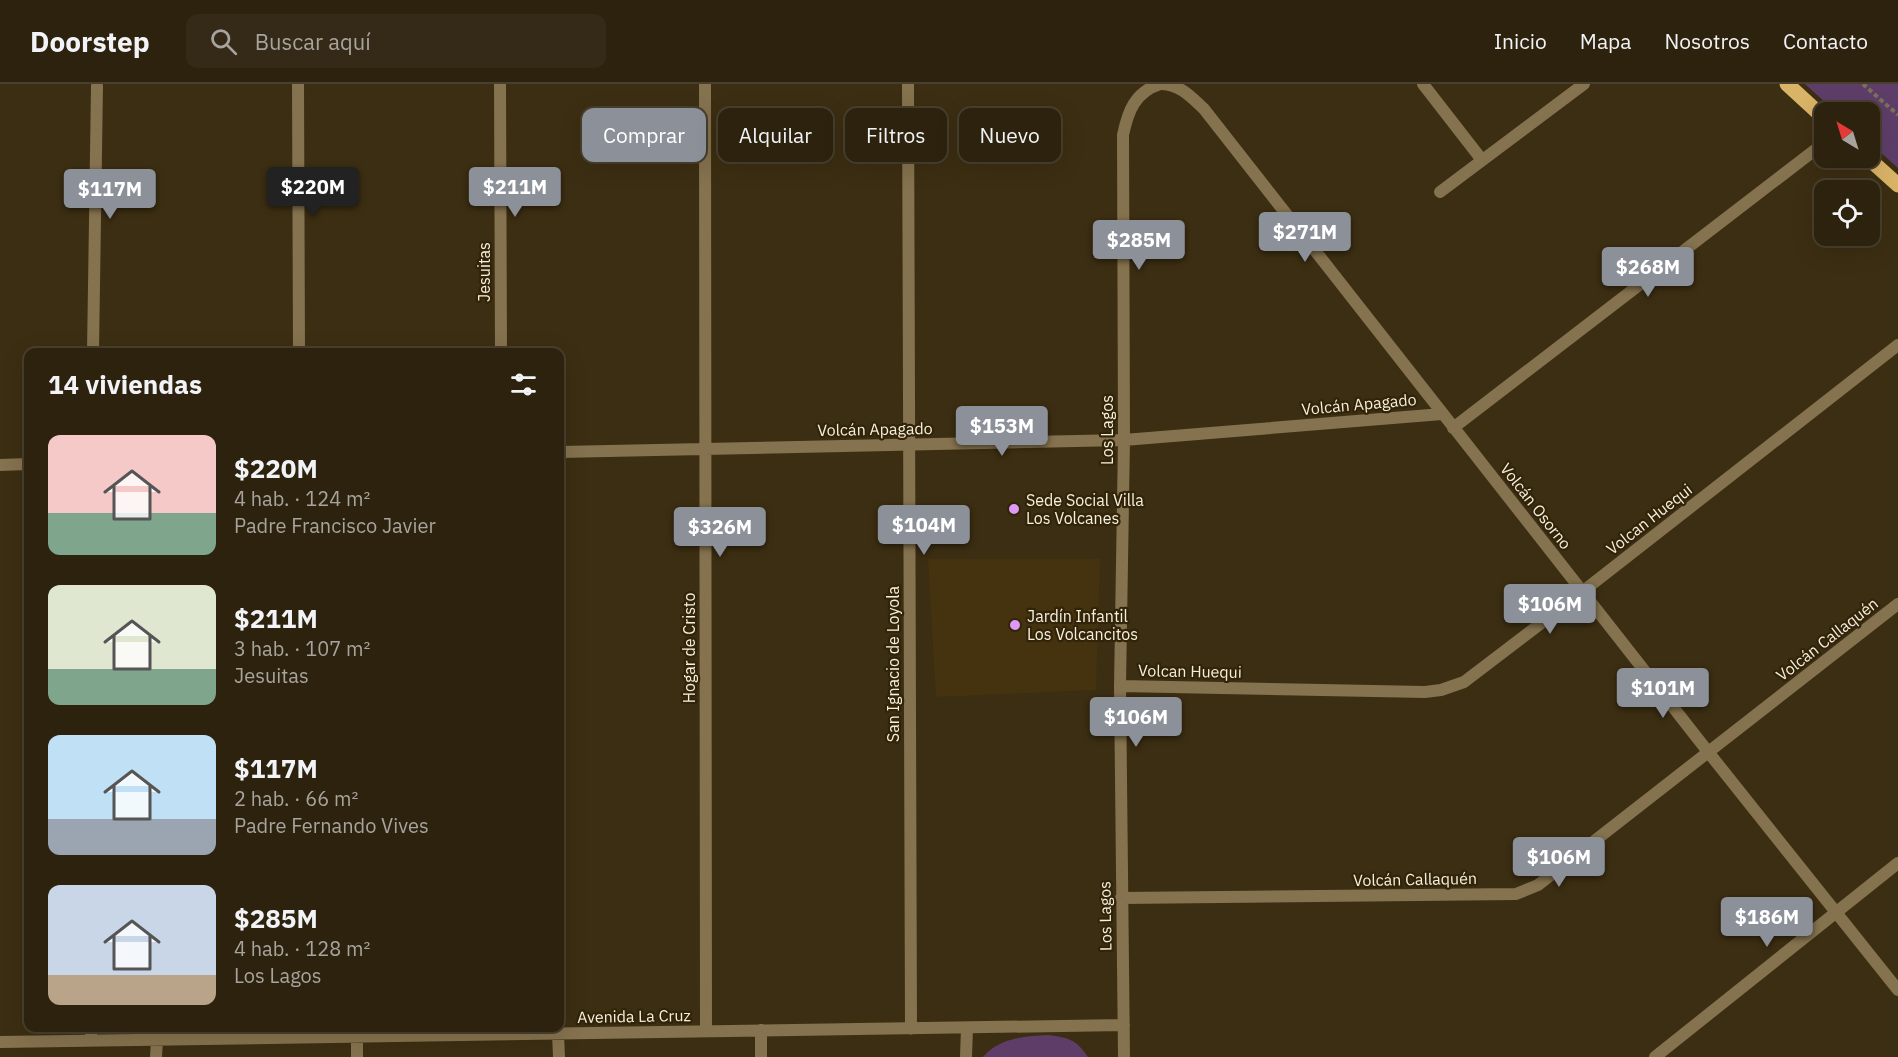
<!DOCTYPE html>
<html lang="es">
<head>
<meta charset="utf-8">
<style>
  :root { --surface:#2d220e; --page:#352a17; --text:#f1f3f6; --muted:#a7a49e; --line:#483f2e; --accent:#8c9099 }
  body { margin:0; font-family:"IBM Plex Sans",sans-serif; background:var(--page); color:var(--text); height:100vh; display:flex; flex-direction:column; font-size:22px; white-space:nowrap }
  * { box-sizing:border-box; margin:0 }
  p { font-size:20px; color:var(--muted) }
  .icon { flex:none; width:33px; height:33px; fill:none; stroke:currentColor; stroke-width:2; stroke-linecap:round; stroke-linejoin:round }
  .map { position:relative; flex:1; overflow:hidden }
  .details { position:absolute; left:24px; top:264px; width:540px; height:684px; display:flex; flex-direction:column; background:var(--surface); border-radius:12px; box-shadow:0 6px 24px #0002,0 0 0 2px var(--line) }
  .details>* { flex:none }
  .top-card { position:absolute; left:582px; top:24px; width:570px; height:54px; display:flex; gap:12px }
  .needle { width:39px; rotate:322deg }
  .tools { position:absolute; left:1814px; top:18px; display:grid; gap:12px }
  .tools a { display:grid; place-items:center; width:66px; height:66px; border-radius:12px; background:var(--surface); box-shadow:0 6px 24px #0002,0 0 0 2px var(--line); font-size:30px }
  .price { position:absolute; translate:-50% -51px; padding:0 14px; border-radius:6px; background:var(--accent); color:#fff; font-size:20px; line-height:39px; filter:drop-shadow(0 2px 3px #0008) }
  .price::after { content:''; position:absolute; left:50%; top:36px; width:18px; height:14px; margin-left:-9px; background:inherit; clip-path:polygon(0 0,100% 0,50% 100%) }
  .price.selected { background:#222; color:#fff }
  ul { padding:0; list-style:none }
  li { display:flex; align-items:center; gap:18px; height:150px; padding:0 24px }
  li span { display:grid; place-items:center; flex:none; width:168px; height:120px; border-radius:12px; color:#555 }
  li>.icon { margin-inline-start:auto }
  span .icon { width:72px; height:72px; fill:#fffc; stroke-width:1 }
  li b { font-size:26px }
  h2 { display:flex; justify-content:space-between; align-items:center; height:72px; padding:0 24px; font-size:26px }
  .pill { padding:0 21px; border-radius:12px; background:var(--surface); box-shadow:0 6px 24px #0002,0 0 0 2px var(--line); font-size:21px; line-height:54px }
  .pill.selected { background:var(--accent); color:#fff }
  header { display:flex; align-items:center; gap:36px; box-sizing:border-box; height:84px; padding:0 30px; background:var(--surface); border-bottom:2px solid var(--line) }
  header strong { font-size:28px }
  nav { display:flex; gap:33px; margin-inline-start:auto; font-size:21px }
  .search { width:420px; height:54px; background:var(--page); display:flex; align-items:center; gap:15px; box-sizing:border-box; padding:0 21px; border-radius:12px; color:var(--muted); font-size:22px }
  .map>svg:first-child { display:block }
</style>
</head>
<body>
<header>
<strong>Doorstep</strong>
<div class="search"><svg class="icon" aria-label="search" viewBox="0 0 24 24"><circle cx="10" cy="10" r="6"/><path d="M15 15l6 6"/></svg>Buscar aquí</div>
<nav><a>Inicio</a><a>Mapa</a><a>Nosotros</a><a>Contacto</a></nav>
</header>
<div class="map">
<svg width="1898" height="973" viewBox="0 0 1898 973">
  <rect width="100%" height="100%" fill="#3c2e12"/>
  <path fill="#44330e" d="M928,475H1100L1096,606L936,613Z"/>
  <path fill="#5e3e69" d="M1805,0H1898V84L1869,58V28H1836Z
    M1048,951C1069,954 1076,955 1088,973H983C999,954 1024,952 1048,951Z"/>
  <g fill="none" stroke-linecap="round" stroke-linejoin="round">
    <path stroke="#7c7058" stroke-width="4" stroke-dasharray="4.5 3" stroke-linecap="butt" d="M1863,0L1898,31"/>
    <path stroke="#85724e" stroke-width="12" d="M298,0L299,268
      M500,0L501,268
      M705,0L706,947
      M908,0L911,945
      M1162,0C1181,1 1191,13 1204,25L1709,669L1898,906
      M1423,0L1482,76
      M1440,108L1584,0
      M93,268L97,2
      M1453,344L1824,59
      M560,368L1124,356L1442,330
      M0,381L28,380
      M1120,602L1425,608L1441,606L1464,598L1582,508L1898,261
      M1121,814L1516,810L1538,801L1898,520
      M558,950L559,973
      M91,956V944
      M0,958L1124,941
      M156,973L157,956
      M357,973V952
      M761,973V946
      M966,973L967,944
      M1124,973L1120,602L1124,356L1123,51C1128,27 1135,8 1160,0
      M1655,973L1898,779"/>
    <path stroke="#d9b366" stroke-width="15" d="M1787,0L1824,34
      M1868,74L1898,101"/>
  </g>
  <g fill="#dd99f3" stroke="#312408" stroke-width="2">
    <circle cx="1014" cy="425" r="6"/>
    <circle cx="1015" cy="541" r="6"/>
  </g>
  <g text-anchor="middle" stroke-width="4.5" stroke-linejoin="round" paint-order="stroke">
    <g font-size="16" fill="#f7efde" stroke="#312408">
      <text transform="translate(484 188) rotate(-90)" y="6">Jesuitas</text>
      <text transform="translate(1359 320) rotate(-5)" y="6">Volcán Apagado</text>
      <text transform="translate(875 345) rotate(-1)" y="6">Volcán Apagado</text>
      <text transform="translate(1107 346) rotate(-90)" y="6">Los Lagos</text>
      <text transform="translate(1536 422) rotate(52)" y="6">Volcán Osorno</text>
      <text transform="translate(1649 435) rotate(-38)" y="6">Volcan Huequi</text>
      <text transform="translate(1827 555) rotate(-38)" y="6">Volcán Callaquén</text>
      <text transform="translate(689 564) rotate(-90)" y="6">Hogar de Cristo</text>
      <text transform="translate(893 580) rotate(-90)" y="6">San Ignacio de Loyola</text>
      <text transform="translate(1190 587) rotate(1)" y="6">Volcan Huequi</text>
      <text transform="translate(1415 795) rotate(-1)" y="6">Volcán Callaquén</text>
      <text transform="translate(1105 832) rotate(-91)" y="6">Los Lagos</text>
      <text transform="translate(634 932) rotate(-1)" y="6">Avenida La Cruz</text>
    </g>
    <g font-size="16" fill="#f7efde" stroke="#312408" text-anchor="start">
      <text x="1026" y="422">Sede Social Villa<tspan x="1026" dy="18">Los Volcanes</tspan></text>
      <text x="1027" y="538">Jardín Infantil<tspan x="1027" dy="18">Los Volcancitos</tspan></text>
    </g>
  </g>
</svg>
<div class="tools">
<a><svg class="needle" viewBox="-14 -14 28 28"><path d="M0-13l5 13h-10z" fill="#e53935"/><path d="M0 13l5-13h-10z" fill="#a7a49e"/></svg></a>
<a><svg class="icon" aria-label="locate" viewBox="0 0 24 24"><circle cx="12" cy="12" r="6"/><path d="M12 2v4M12 18v4M2 12h4M18 12h4"/></svg></a>
</div>
<b class="price selected" style="left:313px;top:134px">$220M</b>
<b class="price" style="left:515px;top:134px">$211M</b>
<b class="price" style="left:110px;top:136px">$117M</b>
<b class="price" style="left:1305px;top:179px">$271M</b>
<b class="price" style="left:1139px;top:187px">$285M</b>
<b class="price" style="left:1648px;top:214px">$268M</b>
<b class="price" style="left:1002px;top:373px">$153M</b>
<b class="price" style="left:924px;top:472px">$104M</b>
<b class="price" style="left:720px;top:474px">$326M</b>
<b class="price" style="left:1550px;top:551px">$106M</b>
<b class="price" style="left:1663px;top:635px">$101M</b>
<b class="price" style="left:1136px;top:664px">$106M</b>
<b class="price" style="left:1559px;top:804px">$106M</b>
<b class="price" style="left:1767px;top:864px">$186M</b>
<div class="top-card">
<a class="pill selected">Comprar</a>
<a class="pill">Alquilar</a>
<a class="pill">Filtros</a>
<a class="pill">Nuevo</a>
</div>
<section class="details">
<h2>14 viviendas<svg class="icon" aria-label="filters" viewBox="0 0 24 24"><path d="M4 7h16M4 17h16"/><circle cx="9" cy="7" r="2"/><circle cx="15" cy="17" r="2"/></svg></h2>
<ul>
<li><span style="background:linear-gradient(#f6c9c9 65%,#7fa58c 0)"><svg class="icon" aria-label="home" viewBox="0 0 24 24"><path d="M3 11l9-7 9 7M6 9v11h12V9"/></svg></span><div><b>$220M</b><p>4 hab. · 124 m²</p><p>Padre Francisco Javier</p></div></li>
<li><span style="background:linear-gradient(#dfe7d0 70%,#7fa58c 0)"><svg class="icon" aria-label="home" viewBox="0 0 24 24"><path d="M3 11l9-7 9 7M6 9v11h12V9"/></svg></span><div><b>$211M</b><p>3 hab. · 107 m²</p><p>Jesuitas</p></div></li>
<li><span style="background:linear-gradient(#bfe0f5 70%,#9aa5b1 0)"><svg class="icon" aria-label="home" viewBox="0 0 24 24"><path d="M3 11l9-7 9 7M6 9v11h12V9"/></svg></span><div><b>$117M</b><p>2 hab. · 66 m²</p><p>Padre Fernando Vives</p></div></li>
<li><span style="background:linear-gradient(#c9d6e8 75%,#b9a48a 0)"><svg class="icon" aria-label="home" viewBox="0 0 24 24"><path d="M3 11l9-7 9 7M6 9v11h12V9"/></svg></span><div><b>$285M</b><p>4 hab. · 128 m²</p><p>Los Lagos</p></div></li>
</ul>
</section>
</div>
</body>
</html>
